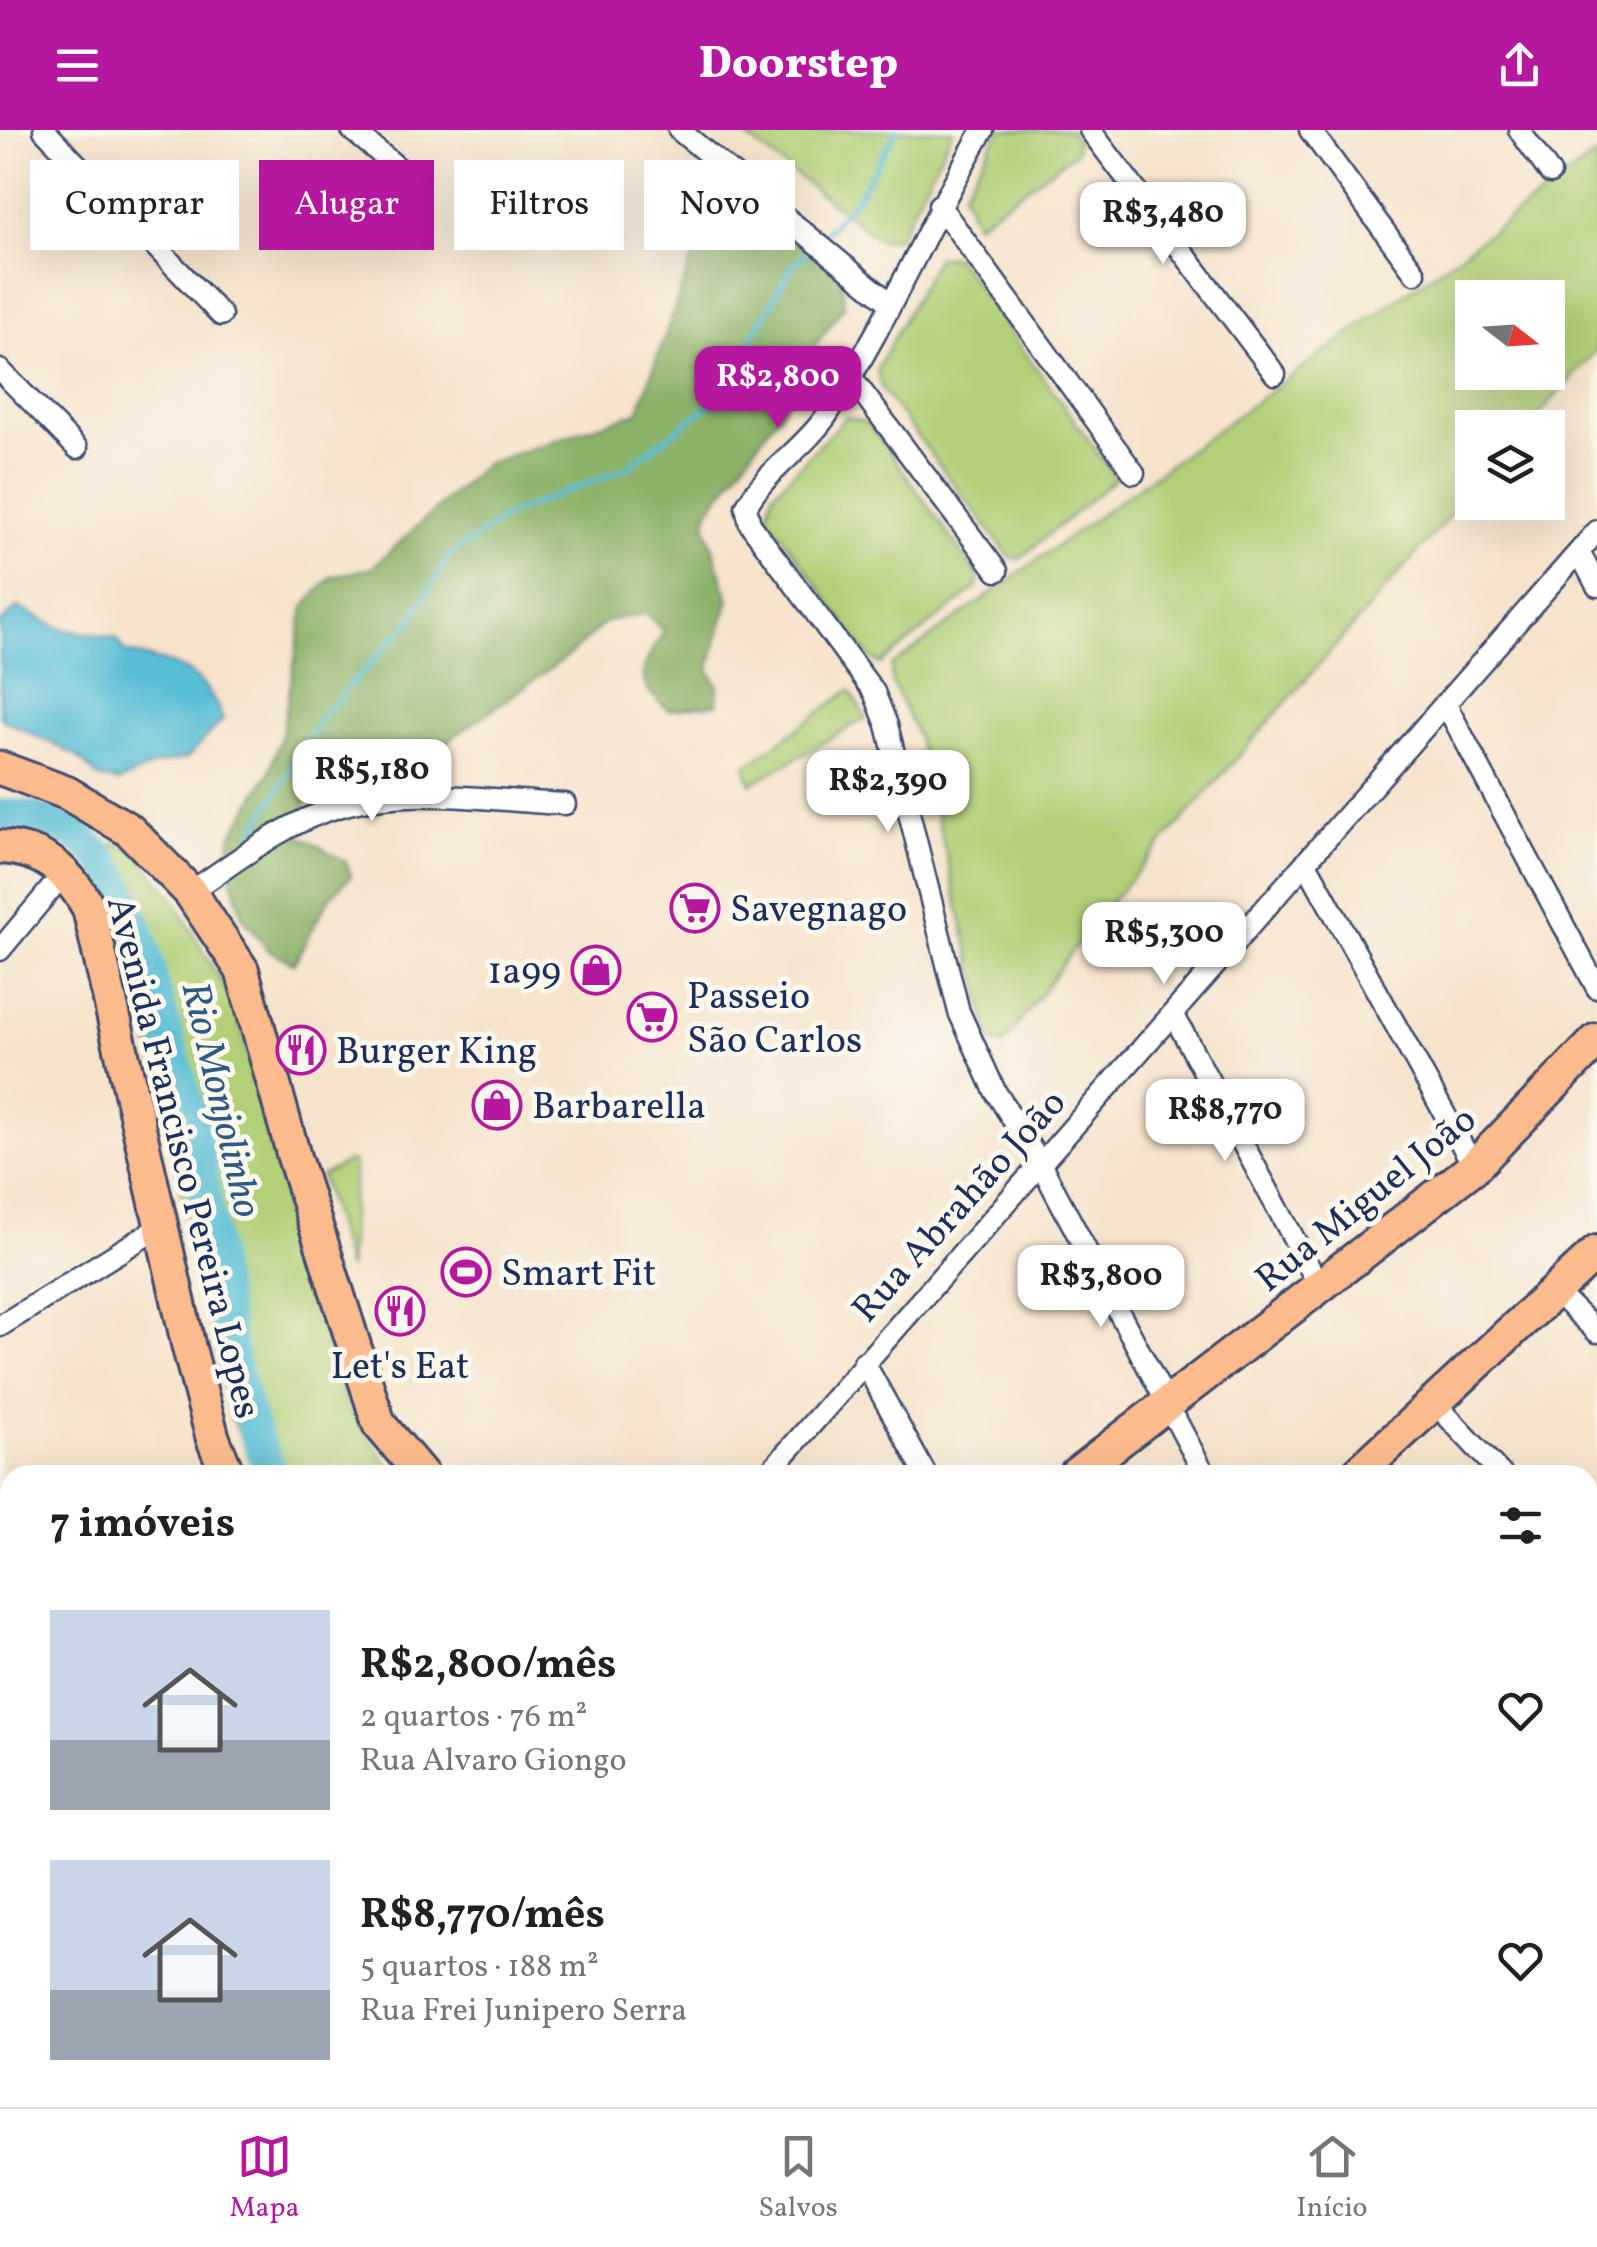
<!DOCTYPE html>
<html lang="pt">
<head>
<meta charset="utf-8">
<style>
  :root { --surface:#fff; --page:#f2f2f2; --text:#202124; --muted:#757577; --line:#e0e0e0; --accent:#b5179e }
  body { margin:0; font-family:Vollkorn,serif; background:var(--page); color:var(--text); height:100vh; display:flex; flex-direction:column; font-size:38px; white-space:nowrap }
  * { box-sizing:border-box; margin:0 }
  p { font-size:32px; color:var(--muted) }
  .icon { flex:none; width:55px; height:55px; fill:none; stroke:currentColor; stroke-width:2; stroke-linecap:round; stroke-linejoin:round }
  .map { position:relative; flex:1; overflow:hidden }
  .details { position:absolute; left:0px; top:1335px; width:1598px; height:642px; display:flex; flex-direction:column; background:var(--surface); border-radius:30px 30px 0 0; box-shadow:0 10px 40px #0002 }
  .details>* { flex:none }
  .guide { position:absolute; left:30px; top:30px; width:1000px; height:90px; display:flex; gap:20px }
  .needle { width:65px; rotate:107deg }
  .fabs { position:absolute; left:1455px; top:150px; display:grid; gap:20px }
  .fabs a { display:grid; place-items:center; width:110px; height:110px; border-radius:0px; background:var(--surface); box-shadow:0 10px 40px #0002; font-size:50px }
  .price { position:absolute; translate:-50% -85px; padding:0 22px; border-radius:20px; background:#fff; color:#222; font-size:32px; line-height:65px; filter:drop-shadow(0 2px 5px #0008) }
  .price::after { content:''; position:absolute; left:50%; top:60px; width:30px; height:22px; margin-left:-15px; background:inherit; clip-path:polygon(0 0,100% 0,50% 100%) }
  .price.active { background:var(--accent); color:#fff }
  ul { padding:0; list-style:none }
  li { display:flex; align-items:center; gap:30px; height:250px; padding:0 50px }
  li span { display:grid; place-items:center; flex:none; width:280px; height:200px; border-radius:0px; color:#555 }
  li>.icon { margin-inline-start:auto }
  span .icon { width:120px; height:120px; fill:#fffc; stroke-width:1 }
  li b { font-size:42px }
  h2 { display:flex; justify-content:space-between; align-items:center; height:120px; padding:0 50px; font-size:42px }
  .pill { padding:0 35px; border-radius:0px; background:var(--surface); box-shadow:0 10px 40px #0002; font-size:35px; line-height:90px }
  .pill.active { background:var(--accent); color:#fff }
  header { display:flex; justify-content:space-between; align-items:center; height:130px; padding:0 50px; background:var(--accent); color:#fff; font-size:45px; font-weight:800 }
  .tabs { display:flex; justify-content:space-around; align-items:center; height:140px; border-top:2px solid var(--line); background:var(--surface); font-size:28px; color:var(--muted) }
  .tabs a { display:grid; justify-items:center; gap:5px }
  .tabs .active { color:var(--accent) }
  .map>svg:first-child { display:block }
</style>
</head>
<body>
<header><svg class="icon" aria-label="menu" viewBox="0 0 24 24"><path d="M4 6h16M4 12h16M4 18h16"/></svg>Doorstep<svg class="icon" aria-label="share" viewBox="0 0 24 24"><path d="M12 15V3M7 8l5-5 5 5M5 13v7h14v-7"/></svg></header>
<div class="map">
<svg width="1597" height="1977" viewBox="0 0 1597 1977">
  <rect width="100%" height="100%" fill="#fbf7ec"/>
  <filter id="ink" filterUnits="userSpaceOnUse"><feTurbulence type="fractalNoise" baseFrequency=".01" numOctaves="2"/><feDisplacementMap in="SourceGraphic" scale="20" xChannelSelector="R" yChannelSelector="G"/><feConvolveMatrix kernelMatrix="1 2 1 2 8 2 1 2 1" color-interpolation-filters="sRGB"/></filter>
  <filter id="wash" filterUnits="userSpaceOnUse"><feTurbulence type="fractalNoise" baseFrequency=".0048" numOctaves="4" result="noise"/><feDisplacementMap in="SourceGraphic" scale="40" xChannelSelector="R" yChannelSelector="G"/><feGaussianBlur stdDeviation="2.25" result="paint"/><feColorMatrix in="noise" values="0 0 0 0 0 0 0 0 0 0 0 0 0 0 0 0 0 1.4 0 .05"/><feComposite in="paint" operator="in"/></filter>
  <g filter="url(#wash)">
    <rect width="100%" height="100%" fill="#f6e3cb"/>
    <path fill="#e0ddbb" d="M308,1968H393L416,1977H241Z"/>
    <path fill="#b1d078" stroke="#66806b" stroke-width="2.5" fill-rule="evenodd" d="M738,0H953L898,108L881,111Z
      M1000,0H1070L1077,10L1076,22L976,94L963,63Z
      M1597,25V219L1528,297L1472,298V360L1094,791L1003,915L991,912L918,608L892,552L891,536ZM1472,168H1548V242H1472Z
      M937,127H956L1116,348L1019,429L1009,426L882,260L877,239Z
      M846,287L869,293L979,447L977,457L881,534L871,529L767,385L773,364Z
      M850,560L866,588L751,654L745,637Z
      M114,713L134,721L171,765L235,876L321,1195L348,1277L395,1345H258L229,1283L123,787L107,751Z
      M349,1031L354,1033L348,1139L321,1046Z"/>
    <path fill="#8cb268" stroke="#547063" stroke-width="2.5" d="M721,48L842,144L844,176L807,227L786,274L708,382L706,396L729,470L709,540L718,556L717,574L669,580C631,552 641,538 664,502L646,483L607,491L568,526L422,629L327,652L307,668L298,704L346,732L351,746L329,768L294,833L268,820L242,786L231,744V707L269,643L282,604L304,477L331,447L372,438L485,334L638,282Z"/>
    <path fill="#58bed6" stroke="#3a769a" stroke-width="2.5" d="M18,477L61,499L116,508L125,522C179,536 200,535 223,589L187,628L155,635L119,652L99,648L77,626L0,588V493Z"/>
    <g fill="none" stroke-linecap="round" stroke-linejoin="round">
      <path stroke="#58bed6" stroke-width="5" d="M821,107L857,68L897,0
        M253,703L324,583L411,491L449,426L510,384L626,338L718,269L791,138L813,115"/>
      <path stroke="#58bed6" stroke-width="32" d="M0,685C44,683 86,703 110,740C137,780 146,829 159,875C170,918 187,962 195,1006C218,1121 220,1239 273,1345"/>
    </g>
  </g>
  <g filter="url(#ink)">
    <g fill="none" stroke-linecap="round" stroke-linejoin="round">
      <g stroke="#3c4a6e" stroke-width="25">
        <path id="minor" d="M44,0L221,185
          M352,0L404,43
          M679,0L890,173
          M983,0C928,93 887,195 827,285C804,319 765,341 746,377L750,394L874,562L887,595L959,882L995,961L1040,1033L1205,1345
          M1090,0L1275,244
          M1310,0L1415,143
          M1519,0L1550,43
          M939,75L1134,343
          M0,240L77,318
          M851,247L997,441
          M1579,422L1597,456
          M1445,573L1597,858
          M1306,733L1474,1037
          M190,762C236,732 282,694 335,678C406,655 491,671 565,674
          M0,820L65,742
          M1173,884L1321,1159
          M1556,1162L1597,1202
          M0,1196L161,1096
          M864,1232L926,1345
          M1434,1272L1502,1345
          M767,1345L1597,401
          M1588,1434L1597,1444
          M0,1517L10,1520
          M1588,1672L1597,1682
          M0,1737L10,1733
          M1588,1908L1597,1917
          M1047,1968L1062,1977
          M1406,1968L1415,1977"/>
      </g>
      <g stroke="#3c4a6e" stroke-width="30">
        <path id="tertiary" d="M0,1939L10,1952"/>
      </g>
      <g stroke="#3c4a6e" stroke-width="35">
        <path id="secondary" d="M6,1977L87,1968
          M186,1977L225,1968"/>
      </g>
      <g stroke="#3c4a6e" stroke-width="38">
        <path id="primary" d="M0,638L67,663L129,700L190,762L242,840L294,1027L379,1294L422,1345
          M0,717C44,719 68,741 89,778L189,1218L213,1309L228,1345
          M1075,1345L1474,1037L1597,910
          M1356,1345L1597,1122
          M461,1968L464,1977
          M630,1968L633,1977"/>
      </g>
      <use href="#minor" stroke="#fff" stroke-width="20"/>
      <use href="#tertiary" stroke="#fff" stroke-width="25"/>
      <use href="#secondary" stroke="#fde4d1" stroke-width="30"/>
      <use href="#primary" stroke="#fbbb8d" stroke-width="32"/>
    </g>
  </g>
  <defs>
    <g id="supermarket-ring" transform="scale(2.5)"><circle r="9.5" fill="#fbf7ec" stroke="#b5179e" stroke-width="1.5"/><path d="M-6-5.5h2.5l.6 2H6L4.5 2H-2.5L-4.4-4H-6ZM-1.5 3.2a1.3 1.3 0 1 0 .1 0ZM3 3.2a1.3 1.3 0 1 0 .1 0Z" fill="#b5179e"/></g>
    <g id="shop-ring" transform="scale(2.5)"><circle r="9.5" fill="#fbf7ec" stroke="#b5179e" stroke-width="1.5"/><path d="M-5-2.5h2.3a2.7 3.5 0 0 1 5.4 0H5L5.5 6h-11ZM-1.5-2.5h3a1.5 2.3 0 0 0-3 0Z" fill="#b5179e"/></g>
    <g id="restaurant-ring" transform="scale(2.5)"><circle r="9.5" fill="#fbf7ec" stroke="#b5179e" stroke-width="1.5"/><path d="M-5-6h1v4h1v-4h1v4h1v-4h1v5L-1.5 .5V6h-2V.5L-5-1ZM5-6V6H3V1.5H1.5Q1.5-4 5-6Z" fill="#b5179e"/></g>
    <g id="stadium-ring" transform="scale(2.5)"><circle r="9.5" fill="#fbf7ec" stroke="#b5179e" stroke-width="1.5"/><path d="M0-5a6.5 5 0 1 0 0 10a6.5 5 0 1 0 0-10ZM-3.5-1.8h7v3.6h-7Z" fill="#b5179e"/></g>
  </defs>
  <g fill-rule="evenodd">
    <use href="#supermarket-ring" x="695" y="778"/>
    <use href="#shop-ring" x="596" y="840"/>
    <use href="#supermarket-ring" x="652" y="887"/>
    <use href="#restaurant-ring" x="301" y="920"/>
    <use href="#shop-ring" x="497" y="975"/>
    <use href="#stadium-ring" x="466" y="1142"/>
    <use href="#restaurant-ring" x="400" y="1181"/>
  </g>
  <g text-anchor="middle" stroke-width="10" stroke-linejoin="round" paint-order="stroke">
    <g font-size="38" fill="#1b2f5e" stroke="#fbf7ec" text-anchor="start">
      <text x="730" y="791">Savegnago</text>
      <text x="561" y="853" text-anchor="end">1a99</text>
      <text x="687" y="878">Passeio<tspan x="687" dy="44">São Carlos</tspan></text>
      <text x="336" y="933">Burger King</text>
      <text x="532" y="988">Barbarella</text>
      <text x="501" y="1155">Smart Fit</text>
      <text x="400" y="1248" text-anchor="middle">Let's Eat</text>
    </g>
    <g font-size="38" fill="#1b2f5e" stroke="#fbf7ec">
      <text transform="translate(185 1027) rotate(76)" y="13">Avenida Francisco Pereira Lopes</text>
      <text transform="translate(1365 1068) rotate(-39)" y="13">Rua Miguel João</text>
      <text transform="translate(958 1075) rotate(-48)" y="13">Rua Abrahão João</text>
    </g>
    <g font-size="40" font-style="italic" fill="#2d5a82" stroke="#fbf7ec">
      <text transform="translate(223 969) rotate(77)" y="14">Rio Monjolinho</text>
    </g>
  </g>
</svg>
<div class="fabs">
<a><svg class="needle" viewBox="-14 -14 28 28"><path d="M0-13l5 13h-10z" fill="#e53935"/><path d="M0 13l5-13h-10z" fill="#757577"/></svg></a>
<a><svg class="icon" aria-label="layers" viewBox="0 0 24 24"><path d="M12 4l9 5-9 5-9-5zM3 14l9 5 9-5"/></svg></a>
</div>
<b class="price" style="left:1163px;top:137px">R$3,480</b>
<b class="price active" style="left:778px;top:301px">R$2,800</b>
<b class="price" style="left:372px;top:694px">R$5,180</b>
<b class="price" style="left:888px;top:705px">R$2,390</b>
<b class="price" style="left:1164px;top:857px">R$5,300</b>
<b class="price" style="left:1225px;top:1034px">R$8,770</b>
<b class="price" style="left:1101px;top:1200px">R$3,800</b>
<div class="guide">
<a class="pill">Comprar</a>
<a class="pill active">Alugar</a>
<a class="pill">Filtros</a>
<a class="pill">Novo</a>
</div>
<section class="details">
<h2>7 imóveis<svg class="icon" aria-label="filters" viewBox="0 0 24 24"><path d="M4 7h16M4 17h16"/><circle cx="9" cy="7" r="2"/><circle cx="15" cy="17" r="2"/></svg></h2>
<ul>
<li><span style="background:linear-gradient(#c9d6e8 65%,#9aa5b1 0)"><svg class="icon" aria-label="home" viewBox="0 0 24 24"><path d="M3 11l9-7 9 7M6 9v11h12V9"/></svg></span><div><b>R$2,800/mês</b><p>2 quartos · 76 m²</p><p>Rua Alvaro Giongo</p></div><svg class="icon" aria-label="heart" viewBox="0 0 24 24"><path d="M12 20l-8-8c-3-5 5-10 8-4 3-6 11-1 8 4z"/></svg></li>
<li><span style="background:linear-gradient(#c9d6e8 65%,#9aa5b1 0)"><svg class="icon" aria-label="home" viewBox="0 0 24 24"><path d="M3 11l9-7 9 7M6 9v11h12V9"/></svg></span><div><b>R$8,770/mês</b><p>5 quartos · 188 m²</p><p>Rua Frei Junipero Serra</p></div><svg class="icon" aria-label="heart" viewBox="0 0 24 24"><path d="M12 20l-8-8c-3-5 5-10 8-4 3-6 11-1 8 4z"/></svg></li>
</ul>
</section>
</div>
<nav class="tabs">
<a class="active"><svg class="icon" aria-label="map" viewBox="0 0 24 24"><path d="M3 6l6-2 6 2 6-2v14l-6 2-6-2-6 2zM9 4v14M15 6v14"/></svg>Mapa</a>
<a><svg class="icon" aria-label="saved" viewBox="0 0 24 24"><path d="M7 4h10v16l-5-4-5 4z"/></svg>Salvos</a>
<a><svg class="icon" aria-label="home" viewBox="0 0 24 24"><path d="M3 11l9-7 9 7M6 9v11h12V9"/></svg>Início</a>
</nav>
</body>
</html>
